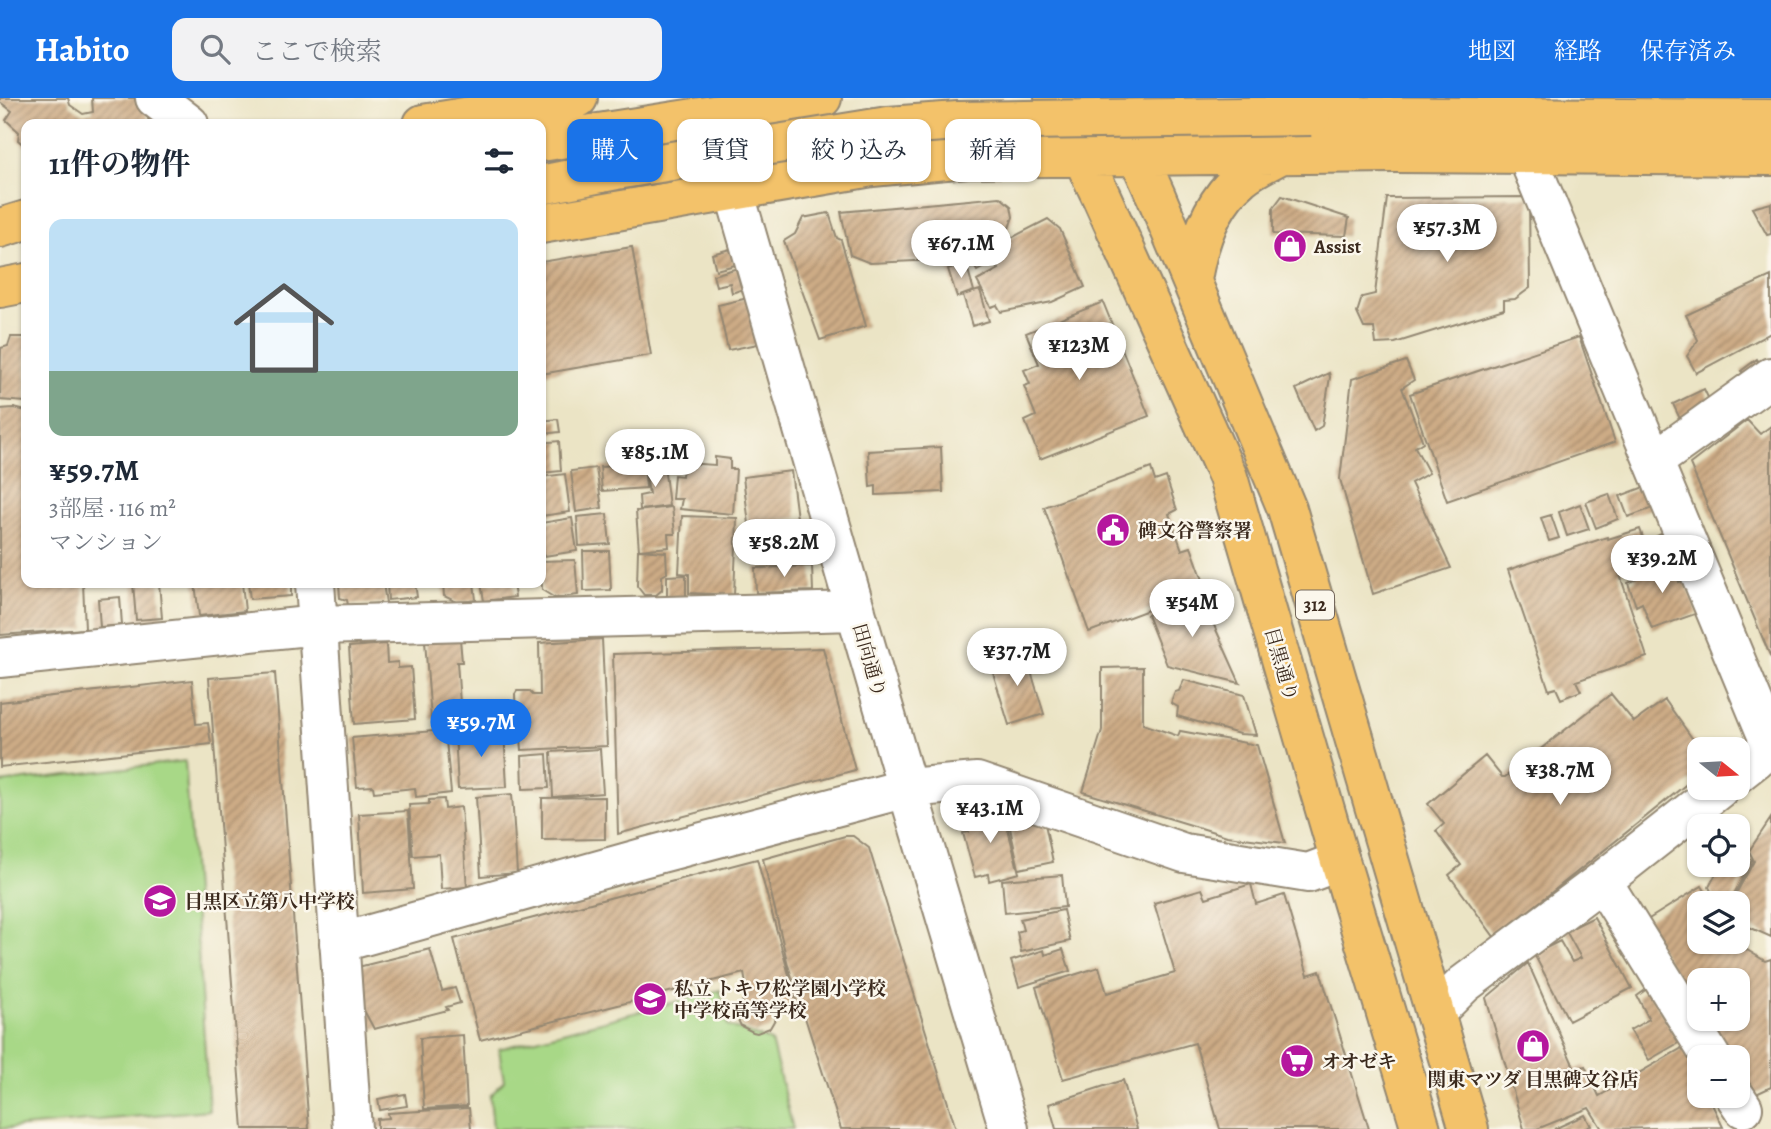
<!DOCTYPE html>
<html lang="ja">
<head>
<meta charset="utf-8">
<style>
  :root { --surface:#fff; --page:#f2f2f3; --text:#1f2937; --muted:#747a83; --accent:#1a73e8 }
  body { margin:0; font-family:Alegreya,"Noto Serif JP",serif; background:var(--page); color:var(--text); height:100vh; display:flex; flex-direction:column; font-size:26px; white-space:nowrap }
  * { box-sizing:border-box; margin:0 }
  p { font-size:23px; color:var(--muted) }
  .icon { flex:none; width:38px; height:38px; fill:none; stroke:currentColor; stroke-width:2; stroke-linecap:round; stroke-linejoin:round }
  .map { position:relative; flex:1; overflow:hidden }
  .details { position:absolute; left:21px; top:21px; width:525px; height:469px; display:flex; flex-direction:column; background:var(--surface); border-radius:14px; box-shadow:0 2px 5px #0004 }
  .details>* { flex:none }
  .top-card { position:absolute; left:567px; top:21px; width:665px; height:63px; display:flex; gap:14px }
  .needle { width:46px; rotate:108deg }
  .buttons { position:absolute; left:1687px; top:639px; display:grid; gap:14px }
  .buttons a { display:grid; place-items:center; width:63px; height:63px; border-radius:14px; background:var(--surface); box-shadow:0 2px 5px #0004; font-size:35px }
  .price { position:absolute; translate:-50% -60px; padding:0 16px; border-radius:24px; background:#fff; color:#222; font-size:23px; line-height:46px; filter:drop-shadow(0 2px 4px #0008) }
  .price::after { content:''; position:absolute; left:50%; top:42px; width:21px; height:16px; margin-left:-10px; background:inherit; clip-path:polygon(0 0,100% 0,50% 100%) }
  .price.current { background:var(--accent); color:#fff }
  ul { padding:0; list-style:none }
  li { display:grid; align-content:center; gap:14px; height:371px; padding:0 28px }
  li span { display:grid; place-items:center; height:217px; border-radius:14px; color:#555 }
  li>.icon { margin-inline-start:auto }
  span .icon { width:126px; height:126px; fill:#fffc; stroke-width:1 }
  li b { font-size:30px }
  h2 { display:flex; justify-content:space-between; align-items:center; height:84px; padding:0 28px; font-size:30px }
  .pill { padding:0 24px; border-radius:14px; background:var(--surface); box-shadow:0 2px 5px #0004; font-size:24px; line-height:63px }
  .pill.current { background:var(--accent); color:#fff }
  header { display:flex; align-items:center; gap:42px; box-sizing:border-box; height:98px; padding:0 35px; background:var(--accent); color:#fff }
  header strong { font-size:33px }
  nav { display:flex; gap:38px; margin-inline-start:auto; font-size:24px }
  .search { width:490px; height:63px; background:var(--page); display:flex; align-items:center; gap:18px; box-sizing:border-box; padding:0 24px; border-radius:14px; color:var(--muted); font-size:26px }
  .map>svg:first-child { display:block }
</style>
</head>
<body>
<header>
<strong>Habito</strong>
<div class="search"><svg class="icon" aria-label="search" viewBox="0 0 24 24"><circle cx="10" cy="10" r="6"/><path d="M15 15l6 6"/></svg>ここで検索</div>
<nav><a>地図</a><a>経路</a><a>保存済み</a></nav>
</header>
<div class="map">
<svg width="1771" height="1031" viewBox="0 0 1771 1031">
  <defs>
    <pattern id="building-hatch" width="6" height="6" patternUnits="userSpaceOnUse" patternTransform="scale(1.75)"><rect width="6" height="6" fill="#cdac86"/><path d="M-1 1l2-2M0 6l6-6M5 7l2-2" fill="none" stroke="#a88c6d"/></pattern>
  </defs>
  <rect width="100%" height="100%" fill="#fbf7ec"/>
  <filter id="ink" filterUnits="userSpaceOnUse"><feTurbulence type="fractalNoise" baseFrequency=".0143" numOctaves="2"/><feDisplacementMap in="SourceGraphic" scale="14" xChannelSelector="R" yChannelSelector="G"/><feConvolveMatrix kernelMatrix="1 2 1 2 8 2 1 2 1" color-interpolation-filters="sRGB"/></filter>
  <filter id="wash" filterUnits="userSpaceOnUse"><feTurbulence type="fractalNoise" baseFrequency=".00686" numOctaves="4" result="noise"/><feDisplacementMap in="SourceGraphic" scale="28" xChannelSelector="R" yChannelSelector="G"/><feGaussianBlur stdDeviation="1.57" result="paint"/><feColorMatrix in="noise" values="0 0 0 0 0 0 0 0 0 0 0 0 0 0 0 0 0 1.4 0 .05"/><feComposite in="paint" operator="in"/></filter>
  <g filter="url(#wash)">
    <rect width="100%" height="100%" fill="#ebe4c5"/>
    <path fill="#a8d887" stroke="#728152" stroke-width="2" d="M185,663L209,1012L0,1031V685Z
      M720,892L728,928L771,943L793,1031H493L490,998L504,983L499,951Z"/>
    <g id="blocks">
      <path fill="url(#building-hatch)" d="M0,0H68L70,7L83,16L93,14L92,0H136L146,8L149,26H26V49L18,42L19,34L6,22L12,13L0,4Z
        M1282,98L1349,120L1346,138L1273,136V110Z
        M1000,99L1011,108L1013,119L1009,130L1000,137L987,140L986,145L961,161L870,165L850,157L841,114Z
        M1529,99L1530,190L1515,201L1504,202V211L1395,245L1376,246L1374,230H1364L1357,215L1362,199L1375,196L1387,100Z
        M1771,105V136L1767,137L1752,110Z
        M829,115L837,140L841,142L866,228L820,242L784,143L795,136L803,120Z
        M1048,121L1060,131L1085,189L1052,204L1001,214L997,207L991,209L977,183L999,171L990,151Z
        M632,149L651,257L541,276V164Z
        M730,151L735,167L716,172L712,156Z
        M991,156L995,163L977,173L973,166Z
        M966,165L974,193L957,199L948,171Z
        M738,170L743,191L732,195L730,185L716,188L713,177Z
        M1771,178V235L1696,275L1687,258L1698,242L1686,217Z
        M980,192L989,223L972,228L963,197Z
        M748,200L758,246L728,252L718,207Z
        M1103,204L1149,318L1040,361L1025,323L1036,318L1024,288L1030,286L1024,272L1039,266L1026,235Z
        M11,239H26V304L0,302L1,250L8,248Z
        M1579,239L1615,344L1447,403L1410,296Z
        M1757,261L1765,272L1751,284L1741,273Z
        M1406,263L1414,282L1402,290L1423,344L1415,349L1429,375L1411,385L1451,470L1373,496L1340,381L1352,281Z
        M1329,275L1330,279L1322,328L1314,333L1296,291Z
        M1704,291L1711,306L1680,321L1673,306Z
        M14,310L26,313V485H83L85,531L0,537V311Z
        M558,321L560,334L541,336V323Z
        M1747,322L1760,336L1771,328V560L1690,366Z
        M559,343L561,373L541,375V345Z
        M941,349L943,394L876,397V388L870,389L868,353Z
        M715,359L730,361V371H736L733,416L680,411L682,401H672L674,377L682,378L684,365L715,367Z
        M644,366L646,390L602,393L600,369Z
        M664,367L669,408L640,412L639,398L649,396L645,369Z
        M596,370L602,410L576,414L571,373Z
        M1151,370L1155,383L1166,379L1177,412L1169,416L1182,452L1191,449L1203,482L1183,489L1186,498L1089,534L1044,409Z
        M791,373L797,420L749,426L743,379Z
        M565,376L570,414L541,418V379Z
        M1644,389L1653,410L1628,419L1620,398Z
        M1609,396L1618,421L1596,430L1586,404Z
        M1580,406L1589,431L1567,438L1559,414Z
        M672,409L675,436H668L669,449L639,452L636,413Z
        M607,416L610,446L579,448L577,419Z
        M1551,417L1559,440L1549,443L1541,420Z
        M682,418L737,420L734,497L689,495V476L679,475Z
        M572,420L577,453L544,458L541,425Z
        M813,423L823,453L753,461L748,429Z
        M1640,431L1651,462L1619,474L1647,559L1576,583L1581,593L1561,601L1556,590L1549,592L1508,472L1607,439L1608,441Z
        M1665,434L1672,453L1662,458L1655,439Z
        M638,452L666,454L667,475L662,478V492L656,497H644L637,488Z
        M583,453H609L611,492L584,493Z
        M1671,461L1679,484L1685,482L1698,515L1652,531L1642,505L1636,508L1628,485L1637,481L1634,475Z
        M575,462L578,497L555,500L542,492L541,463Z
        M812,468L813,493L756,495L755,470Z
        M686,477V499L667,500V478Z
        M133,485H159L162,520L136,522Z
        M195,485H242L245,513L199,518Z
        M248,485H291V498L250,501Z
        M339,485H383L386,505L348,507L347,502L340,500Z
        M387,485H415L417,499L388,502Z
        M443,485H474L476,502L459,505L444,498Z
        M481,485H513L515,499L484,503Z
        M1200,496L1240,585L1167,567L1147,517Z
        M120,499L122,527L100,529L98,501Z
        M460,541L462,564H457L461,619L431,621L425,543Z
        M602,541L607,648L522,652L520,626L516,621L515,596L517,593H529L533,597H540L539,545Z
        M386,546L387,565L398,564V570L411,569L415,621L354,626L349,549Z
        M823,550L855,672L618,736L613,556Z
        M1025,554L1044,616L1009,627L990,565Z
        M1143,569V626L1178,638L1180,633L1257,647L1285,745L1227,738L1083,694L1102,632V570Z
        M275,575L309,1031H243L209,580Z
        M192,582L196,626L208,625L211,646L0,669V604Z
        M1184,582L1244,597L1256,637L1239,636L1177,618L1178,609L1171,605L1175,594L1179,593Z
        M1611,596L1634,624L1665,602L1699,650V676L1495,840L1449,777L1461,767L1436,733L1444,726L1428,706L1485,658L1502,679H1505Z
        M445,632L451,695L416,699L415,690L374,694L373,688L357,689L352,640Z
        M504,632L507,689L458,691L455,634Z
        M600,651L603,695L553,699L551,654Z
        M547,656L549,690L523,691L522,658Z
        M512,696L517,775L481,778L476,699Z
        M605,699V741L542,742V700Z
        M444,701L445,711L461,709L467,789L441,791L439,756L413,758L409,707L429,706V702Z
        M990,709L992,719L1004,716L1019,775L989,783L988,776L975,779L963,735L969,734L964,715Z
        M408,713L413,791L363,795L359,716Z
        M1771,720V839L1738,824V805H1731L1754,763L1749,753Z
        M1044,721L1053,764L1019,771L1010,730Z
        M845,738H853L869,750L956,1031H841L788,867L763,761Z
        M1738,753L1752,762L1729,805H1721L1715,802L1709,789L1721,766H1738Z
        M757,761L797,906L782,909L770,930L757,935L753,934L741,928L738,922V914L747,893L744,875L480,942L454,841Z
        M1062,777L1065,809L1005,815L1002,782Z
        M1251,786L1256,806L1284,797L1308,877L1320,873L1369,1031H1220L1195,945L1063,981L1036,889L1099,869L1107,895L1175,875L1154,805L1202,791L1206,800Z
        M1702,788L1712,805H1699V844H1734L1765,863L1771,861V989L1750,999L1738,979V959H1726L1702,920H1738V882H1699V915L1644,824Z
        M1063,812L1070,843L1021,854L1017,834L1023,832L1020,821Z
        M1594,819L1632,890L1569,923L1534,856L1560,843L1572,864L1581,860L1566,833Z
        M430,851L442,893L455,890L460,905L446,909L448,912L374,931L359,903L358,869Z
        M1063,851L1070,873L1019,889L1011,863L1044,852L1045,857Z
        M1528,865L1575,971L1585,968L1599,998L1684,949L1699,981V998H1708L1723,1029L1602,1031L1589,1010L1537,1031H1524L1486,900Z
        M1647,891L1680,944L1649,962L1630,932L1649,921L1637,898Z
        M463,937L467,1008L424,1011L420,940Z
        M1123,982L1137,1031H1056L1049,1006Z
        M405,996L407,1008L380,1012L378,1001Z
        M469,1010L471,1031H377V1021L389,1020L388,1015Z
        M1585,1017L1591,1028L1583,1031H1554Z"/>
    </g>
  </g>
  <g filter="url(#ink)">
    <use href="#blocks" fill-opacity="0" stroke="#938772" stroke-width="2"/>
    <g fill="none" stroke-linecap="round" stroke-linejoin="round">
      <g stroke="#938772" stroke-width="42">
        <path id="minor" d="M155,0L189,26
          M1526,55L1771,647
          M734,93L907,690L1009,1031
          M1654,363L1771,279
          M315,485L352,1031
          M0,560L318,527L856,513
          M1738,675L1771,649
          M1602,783L1711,959
          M339,845L642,760L907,690L977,684L1184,755L1308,775L1340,763
          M1435,915L1464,886L1602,783L1720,690
          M1735,998L1743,1010"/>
      </g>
      <g stroke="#938772" stroke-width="42">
        <path id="major" d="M1054,0L1101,98L1228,379L1340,763L1421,1031
          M1112,0L1156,98L1287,411L1469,1031
          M1311,18L1771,21
          M423,26L578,0
          M541,44L822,0
          M541,87L616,72
          M541,126L872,69L967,60L1394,55L1771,58
          M0,130L26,122
          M1192,182C1198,145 1211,105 1241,80C1252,70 1267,64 1280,57
          M0,190L26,185"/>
      </g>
      <use href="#minor" stroke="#fff" stroke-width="38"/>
      <use href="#major" stroke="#f3c26a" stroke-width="38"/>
      <g stroke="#938772" stroke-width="42" stroke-linecap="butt">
        <path id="major-bridge" d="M616,72L888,28L958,23L1311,18"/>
      </g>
      <use href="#major-bridge" stroke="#f3c26a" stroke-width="38"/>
    </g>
  </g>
  <defs>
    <g id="shop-disc" transform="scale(1.75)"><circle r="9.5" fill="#b5179e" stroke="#fbf7ec"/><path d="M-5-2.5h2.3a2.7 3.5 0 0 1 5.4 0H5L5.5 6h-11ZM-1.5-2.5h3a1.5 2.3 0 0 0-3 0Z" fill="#fff"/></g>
    <g id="civic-disc" transform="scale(1.75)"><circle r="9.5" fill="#b5179e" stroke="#fbf7ec"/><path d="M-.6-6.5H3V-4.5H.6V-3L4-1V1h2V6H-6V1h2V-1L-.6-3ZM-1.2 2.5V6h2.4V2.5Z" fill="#fff"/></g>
    <g id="school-disc" transform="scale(1.75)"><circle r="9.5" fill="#b5179e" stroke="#fbf7ec"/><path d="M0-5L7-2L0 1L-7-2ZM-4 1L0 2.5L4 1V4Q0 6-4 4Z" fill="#fff"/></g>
    <g id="supermarket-disc" transform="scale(1.75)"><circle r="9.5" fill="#b5179e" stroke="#fbf7ec"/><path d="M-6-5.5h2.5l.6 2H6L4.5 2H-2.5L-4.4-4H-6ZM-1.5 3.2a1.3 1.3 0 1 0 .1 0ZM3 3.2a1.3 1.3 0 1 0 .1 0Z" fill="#fff"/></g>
  </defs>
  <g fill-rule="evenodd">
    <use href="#shop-disc" x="1290" y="148"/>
    <use href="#civic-disc" x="1113" y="432"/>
    <use href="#school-disc" x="160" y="803"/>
    <use href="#school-disc" x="650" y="901"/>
    <use href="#shop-disc" x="1533" y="948"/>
    <use href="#supermarket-disc" x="1297" y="963"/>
  </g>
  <g text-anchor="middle" stroke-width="5" stroke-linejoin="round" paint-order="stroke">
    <rect fill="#fbf7ec" stroke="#75685c" stroke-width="2" x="1296" y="492.5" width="38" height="29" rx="5"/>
    <g font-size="18" font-weight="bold" fill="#3b2a1e">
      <text x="1315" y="513">312</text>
    </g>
    <g font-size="19" font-weight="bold" fill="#3b2a1e" stroke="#fbf7ec" text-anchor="start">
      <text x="1314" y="155">Assist</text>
      <text x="1138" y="439">碑文谷警察署</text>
      <text x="184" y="810">目黒区立第八中学校</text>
      <text x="674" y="897">私立 トキワ松学園小学校<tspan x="674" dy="22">中学校高等学校</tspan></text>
      <text x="1322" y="970">オオゼキ</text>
      <text x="1533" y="988" text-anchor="middle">関東マツダ 目黒碑文谷店</text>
    </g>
    <g font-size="19" fill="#3b2a1e" stroke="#fbf7ec">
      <text transform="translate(870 562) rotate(74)" y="7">田向通り</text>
      <text transform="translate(1282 566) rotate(74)" y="7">目黒通り</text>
    </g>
  </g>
</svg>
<div class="buttons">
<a><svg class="needle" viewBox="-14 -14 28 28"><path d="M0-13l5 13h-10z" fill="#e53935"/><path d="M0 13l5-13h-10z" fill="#747a83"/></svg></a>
<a><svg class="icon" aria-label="locate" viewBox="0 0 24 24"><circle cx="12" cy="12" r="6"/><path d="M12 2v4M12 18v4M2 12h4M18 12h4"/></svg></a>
<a><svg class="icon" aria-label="layers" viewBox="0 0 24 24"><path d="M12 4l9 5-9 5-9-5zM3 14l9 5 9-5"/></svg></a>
<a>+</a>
<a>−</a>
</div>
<b class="price" style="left:1447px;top:166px">¥57.3M</b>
<b class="price" style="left:961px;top:182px">¥67.1M</b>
<b class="price" style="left:1079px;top:284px">¥123M</b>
<b class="price" style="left:655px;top:391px">¥85.1M</b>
<b class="price" style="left:784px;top:481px">¥58.2M</b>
<b class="price" style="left:1662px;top:497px">¥39.2M</b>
<b class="price" style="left:1192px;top:541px">¥54M</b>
<b class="price" style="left:1017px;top:590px">¥37.7M</b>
<b class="price current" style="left:481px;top:661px">¥59.7M</b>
<b class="price" style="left:1560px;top:709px">¥38.7M</b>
<b class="price" style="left:990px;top:747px">¥43.1M</b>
<div class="top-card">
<a class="pill current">購入</a>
<a class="pill">賃貸</a>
<a class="pill">絞り込み</a>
<a class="pill">新着</a>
</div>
<section class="details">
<h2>11件の物件<svg class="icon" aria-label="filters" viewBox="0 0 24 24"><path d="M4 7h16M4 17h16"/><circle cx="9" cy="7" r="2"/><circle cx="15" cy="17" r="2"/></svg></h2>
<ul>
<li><span style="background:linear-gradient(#bfe0f5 70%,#7fa58c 0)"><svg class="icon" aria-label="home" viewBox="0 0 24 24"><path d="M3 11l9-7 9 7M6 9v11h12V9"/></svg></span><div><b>¥59.7M</b><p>3部屋 · 116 m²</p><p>マンション</p></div></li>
</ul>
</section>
</div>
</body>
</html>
